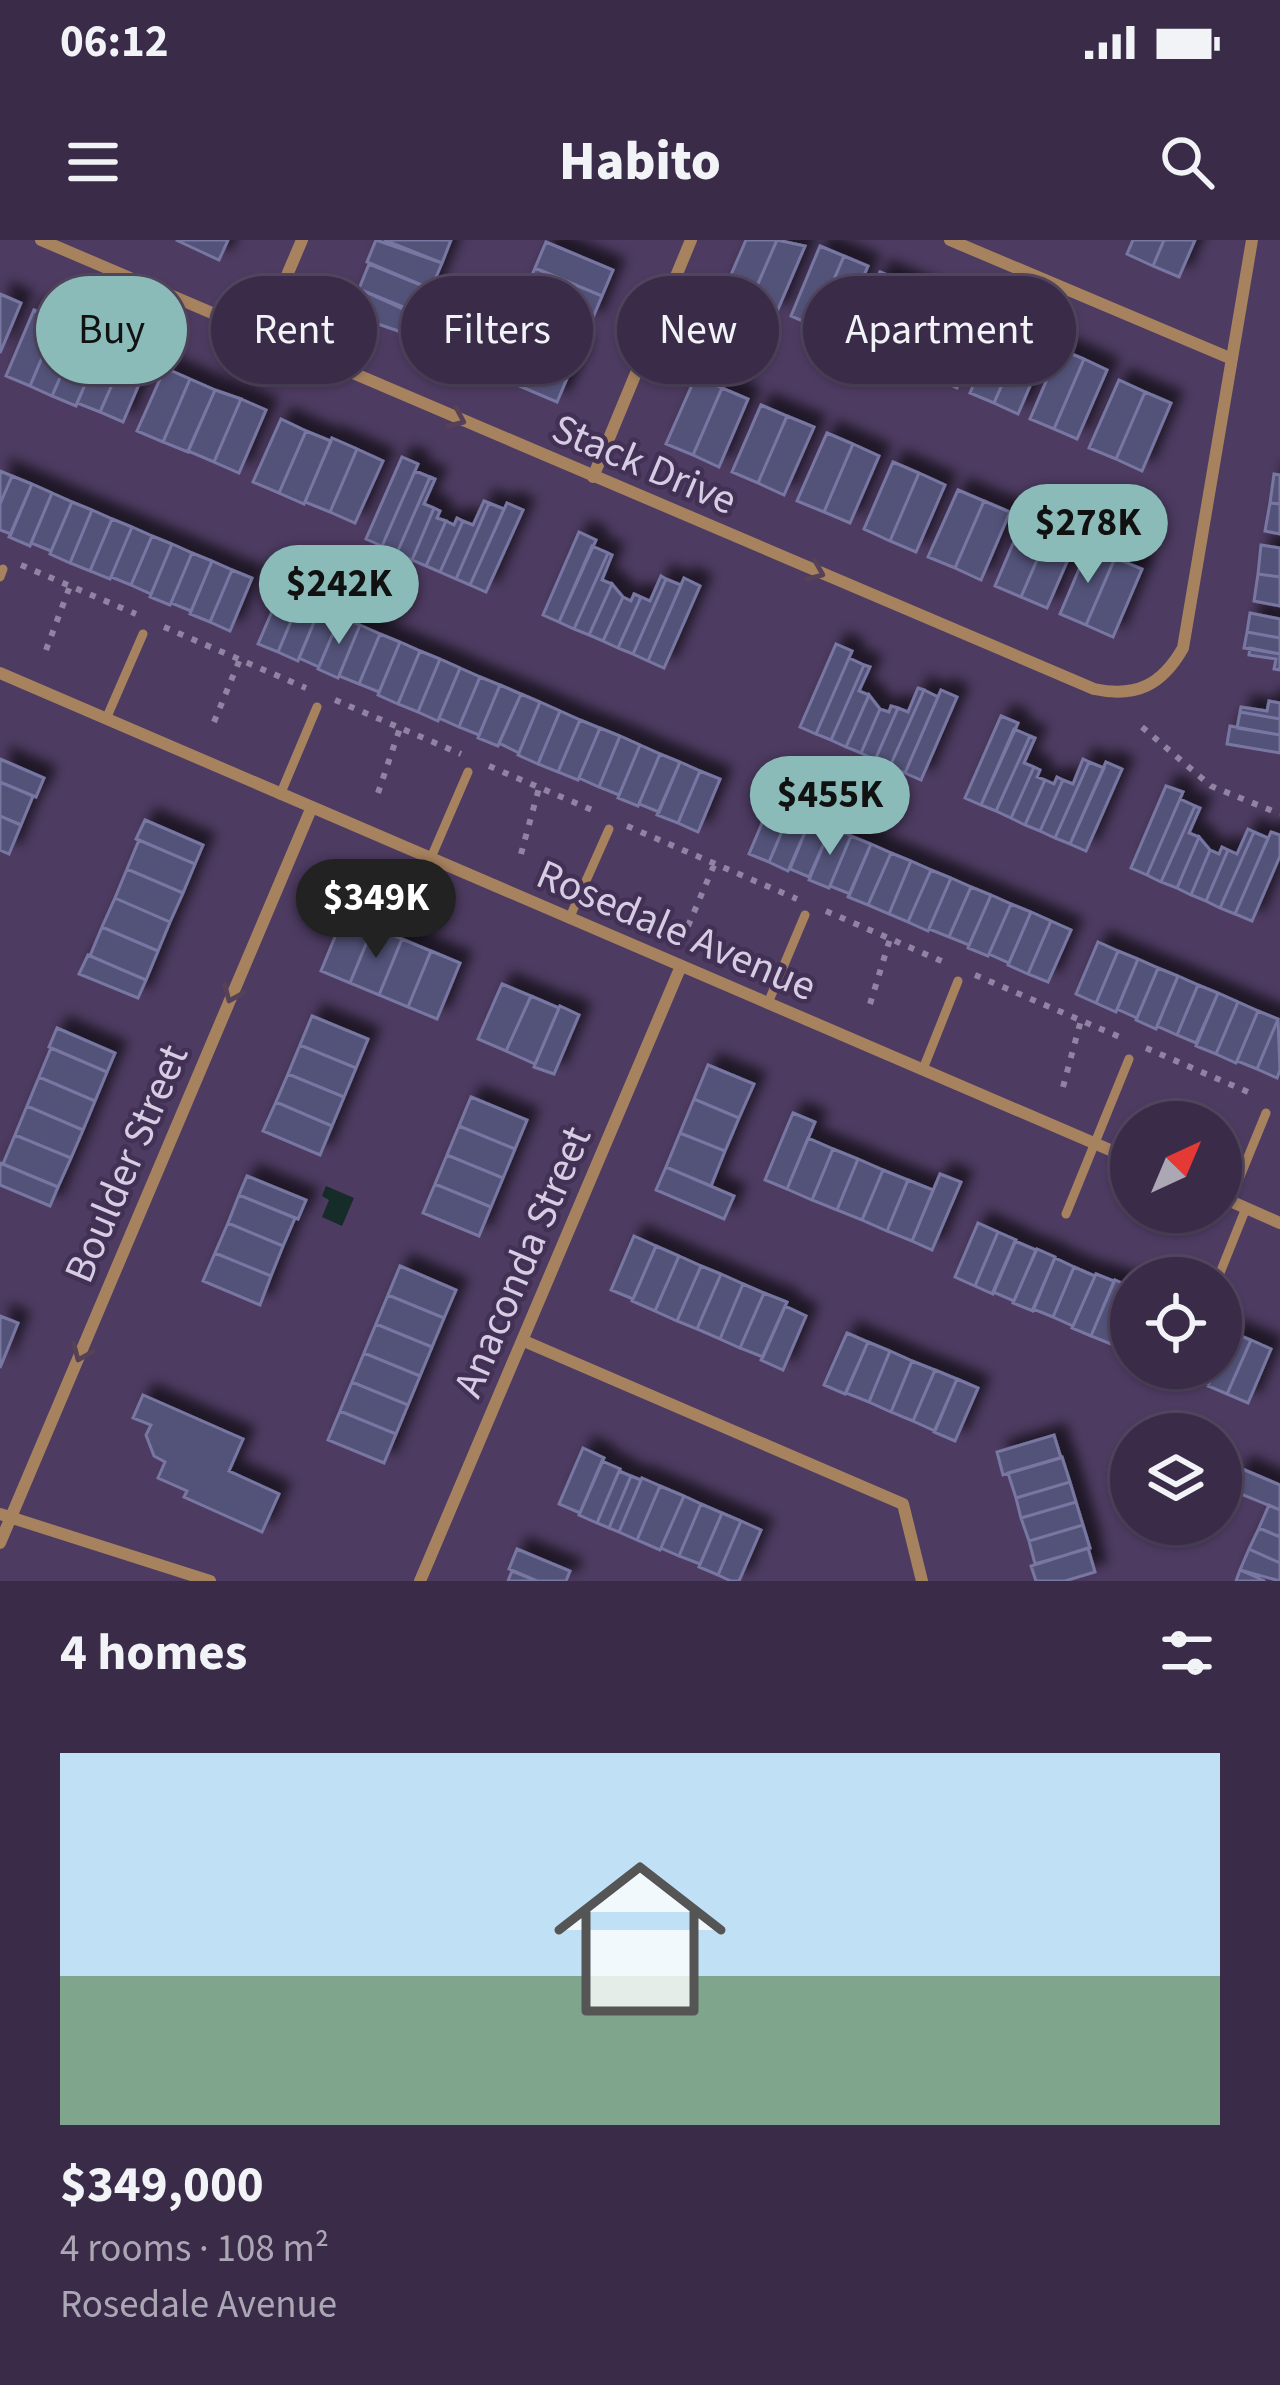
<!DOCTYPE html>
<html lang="en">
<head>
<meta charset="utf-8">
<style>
  :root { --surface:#3a2c49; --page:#413450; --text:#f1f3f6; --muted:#aba7b4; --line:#544861; --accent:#8bbbb9 }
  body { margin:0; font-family:"Source Sans 3",sans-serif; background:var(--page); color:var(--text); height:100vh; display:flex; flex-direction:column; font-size:45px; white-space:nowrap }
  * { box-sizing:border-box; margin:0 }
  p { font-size:39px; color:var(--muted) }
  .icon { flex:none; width:66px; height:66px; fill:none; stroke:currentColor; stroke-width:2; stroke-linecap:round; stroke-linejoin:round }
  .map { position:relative; height:1341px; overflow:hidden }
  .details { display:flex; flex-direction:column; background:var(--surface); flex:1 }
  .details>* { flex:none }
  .banner { position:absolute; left:36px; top:36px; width:1209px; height:108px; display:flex; gap:24px }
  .needle { width:78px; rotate:44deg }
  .fabs { position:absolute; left:1110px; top:861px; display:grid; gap:24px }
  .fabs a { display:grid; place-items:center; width:132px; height:132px; border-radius:50%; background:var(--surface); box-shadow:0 3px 9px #0004,0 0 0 3px var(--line); font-size:60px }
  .price { position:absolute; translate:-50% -102px; padding:0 27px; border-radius:42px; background:var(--accent); color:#111; font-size:39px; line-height:78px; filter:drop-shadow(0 3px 6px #0008) }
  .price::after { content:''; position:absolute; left:50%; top:72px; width:36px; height:27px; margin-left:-18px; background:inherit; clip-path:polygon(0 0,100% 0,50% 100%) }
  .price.selected { background:#222; color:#fff }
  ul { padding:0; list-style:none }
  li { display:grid; align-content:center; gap:24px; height:636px; padding:0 60px }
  li span { display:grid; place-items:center; height:372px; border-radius:0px; color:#555 }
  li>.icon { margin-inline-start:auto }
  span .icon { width:216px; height:216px; fill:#fffc; stroke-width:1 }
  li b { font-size:51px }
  h2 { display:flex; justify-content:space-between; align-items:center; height:144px; padding:0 60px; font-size:51px }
  .pill { padding:0 42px; border-radius:54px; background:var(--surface); box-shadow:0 3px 9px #0004,0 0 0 3px var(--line); font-size:42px; line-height:108px }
  .pill.selected { background:var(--accent); color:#111 }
  .status { display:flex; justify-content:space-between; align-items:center; height:84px; padding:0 60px; background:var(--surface); direction:ltr }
  .status svg { height:33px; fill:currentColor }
  header { display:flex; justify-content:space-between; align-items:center; height:156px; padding:0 60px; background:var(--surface); font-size:54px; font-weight:800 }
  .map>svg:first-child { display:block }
</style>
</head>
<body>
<div class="status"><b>06:12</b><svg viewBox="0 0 49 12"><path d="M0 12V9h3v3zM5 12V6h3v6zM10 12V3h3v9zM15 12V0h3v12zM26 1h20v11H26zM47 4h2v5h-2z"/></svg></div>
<header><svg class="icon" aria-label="menu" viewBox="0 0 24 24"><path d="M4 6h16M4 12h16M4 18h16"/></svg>Habito<svg class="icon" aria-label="search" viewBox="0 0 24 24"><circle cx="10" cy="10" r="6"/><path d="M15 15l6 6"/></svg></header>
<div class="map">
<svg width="1280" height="1341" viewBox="0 0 1280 1341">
  <defs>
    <filter id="shadow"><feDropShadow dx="11" dy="-11" stdDeviation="6" flood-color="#0009"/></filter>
  </defs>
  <rect width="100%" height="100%" fill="#4d3b61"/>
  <path fill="#162c29" d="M326,946L354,958L342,986L322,977L329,960L322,956Z"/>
  <path fill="#53527a" stroke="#7877a2" stroke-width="3" filter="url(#shadow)" d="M176,0H228L219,20Z
    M376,0L442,23L431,49L367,22Z
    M384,0H451L442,23Z
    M746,0H777L750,62L724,51Z
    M777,0L805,6L776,74L750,62Z
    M1133,0H1164L1153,26L1127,14Z
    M1164,0H1195L1179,37L1153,26Z
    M546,2L613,30L602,56L535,28Z
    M820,6L844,16L814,86L791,76Z
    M844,16L868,26L838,96L814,86Z
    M369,24L433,50L423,75L359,49Z
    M535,28L602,56L591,82L524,54Z
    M880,32L904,42L874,112L850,102Z
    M904,42L928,52L897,122L874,112Z
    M359,49L440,86L433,103L349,74Z
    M0,54L21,63L0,113Z
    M940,58L963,68L934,137L910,127Z
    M963,68L987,78L957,148L934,137Z
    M34,70L58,80L30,146L6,136Z
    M58,80L81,90L52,156L30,146Z
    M513,82L579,110L568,136L502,108Z
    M1001,83L1024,94L994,163L970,153Z
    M81,90L104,100L76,166L52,156Z
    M1024,94L1048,104L1018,174L994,163Z
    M106,96L129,106L100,172L77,163Z
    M129,106L151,116L123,182L100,172Z
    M502,108L568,136L557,162L491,134Z
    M1060,109L1084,119L1054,189L1030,179Z
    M1084,119L1107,130L1077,199L1054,189Z
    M165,128L190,139L163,202L137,191Z
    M696,136L722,148L693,215L666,204Z
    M190,139L215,150L188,212L163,202Z
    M1119,140L1145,152L1116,219L1089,208Z
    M722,148L748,159L719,227L693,215Z
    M215,150L241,159L214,222L188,211Z
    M1145,152L1171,163L1142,231L1116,219Z
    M241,159L266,170L239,233L214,222Z
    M761,165L787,176L758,243L732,232Z
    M787,176L814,187L784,255L758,243Z
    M281,179L306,191L279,253L253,242Z
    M306,191L331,201L304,264L279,253Z
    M827,193L853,204L824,272L797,261Z
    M332,198L357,209L330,272L305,262Z
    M853,204L879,216L850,283L824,272Z
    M357,209L383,221L355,283L330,272Z
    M402,217L418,224L382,306L366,299Z
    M893,222L919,233L890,301L864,289Z
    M0,231L12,236L0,264Z
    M415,231L430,237L397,313L382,306Z
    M919,233L945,245L916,312L890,301Z
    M1274,234L1280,235V264L1270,263Z
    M12,236L32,244L11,294L0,290V264Z
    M430,237L435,239L424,264L434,268L412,320L397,313Z
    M32,244L52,253L30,306L9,297Z
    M958,250L984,261L955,328L928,317Z
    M52,253L72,262L51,311L31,303Z
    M484,261L489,263L456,339L440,332L463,281L473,285Z
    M984,261L1010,272L981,340L955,328Z
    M72,262L92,270L70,323L50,314Z
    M489,263L504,269L470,345L456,339Z
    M507,263L523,270L486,352L470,345Z
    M1270,263L1280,264V294L1265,291Z
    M434,268L440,271L437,278L446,281L426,326L412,320Z
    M92,270L112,279L90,331L70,323Z
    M457,278L463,281L440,332L426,326L446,281L454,285Z
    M1024,278L1050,290L1021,357L995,346Z
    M112,279L132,287L110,339L90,331Z
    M132,287L152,296L131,345L111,337Z
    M1050,290L1076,301L1047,368L1021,357Z
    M579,292L596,300L559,382L543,375Z
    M152,296L172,304L151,354L131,345Z
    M172,304L192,313L170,365L150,357Z
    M1261,305L1280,308V337L1258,334Z
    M592,306L608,313L574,389L559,382Z
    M1089,306L1115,318L1086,385L1060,374Z
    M192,313L212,321L191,371L171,363Z
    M608,313L612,315L602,340L612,344L589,395L574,389Z
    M1115,318L1142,329L1113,397L1086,385Z
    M212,321L232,330L210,382L190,374Z
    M232,330L252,338L230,391L210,382Z
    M1258,334L1280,337V366L1254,361Z
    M661,336L666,339L633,414L618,408L641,357L650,361Z
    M684,338L700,346L664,428L648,421Z
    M666,339L681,345L648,421L633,414Z
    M612,344L623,357L603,401L589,395Z
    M281,351L300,360L278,412L258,404Z
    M634,354L641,357L618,408L603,401L623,357L631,361Z
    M300,360L320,368L298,421L278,412Z
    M320,368L340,377L319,427L299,418Z
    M1250,373L1280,379V398L1247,392Z
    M340,377L360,385L338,438L318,429Z
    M360,385L380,394L359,444L339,436Z
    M1247,392L1280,398V414L1244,408Z
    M380,394L400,402L379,452L359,444Z
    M400,402L420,411L398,464L378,455Z
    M836,404L852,411L816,494L800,487Z
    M1250,408L1280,414V430L1274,429L1276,419L1249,415Z
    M420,411L440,419L418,472L398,464Z
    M849,418L864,425L831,500L816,494Z
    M440,419L460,428L438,481L418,472Z
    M864,425L870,427L859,451L869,455L846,507L831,500Z
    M460,428L480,437L459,487L439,478Z
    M480,437L500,445L479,495L459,487Z
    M500,445L521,454L498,506L478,498Z
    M918,448L924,450L890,526L875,520L898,468L908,472Z
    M924,450L938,457L905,533L890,526Z
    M941,450L957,457L921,540L905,533Z
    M521,454L540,462L519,513L499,503Z
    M869,455L880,469L861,513L846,507Z
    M1269,461L1280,463V479L1240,472L1241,467L1267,471Z
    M540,462L560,471L538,524L518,515Z
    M891,466L898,468L875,520L861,513L880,469L889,472Z
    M560,471L580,480L558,532L538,524Z
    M1240,472L1280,479V495L1237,488Z
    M1001,476L1018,483L981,565L965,558Z
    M580,480L600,488L578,540L558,532Z
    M1230,486L1280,495V513L1227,504Z
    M600,488L620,496L599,547L579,538Z
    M1014,489L1030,496L996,571L981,565Z
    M620,496L640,505L619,555L599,547Z
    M1030,496L1035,498L1024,523L1034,527L1011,578L996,571Z
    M640,505L660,514L638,566L618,558Z
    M660,514L680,522L659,572L639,564Z
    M0,519L44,538L36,557L0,542Z
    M1083,519L1089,522L1055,598L1040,591L1063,540L1073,544Z
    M680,522L700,531L678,583L657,575Z
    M1089,522L1104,528L1070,604L1055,598Z
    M1106,522L1122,529L1086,611L1070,604Z
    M1034,527L1040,530L1037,537L1045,540L1025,585L1011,578Z
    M700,531L720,539L698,592L678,583Z
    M1057,537L1063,540L1040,591L1025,585L1045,540L1054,544Z
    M0,542L33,556L21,585L0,576Z
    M1166,546L1183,552L1147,635L1131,628Z
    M1180,559L1195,566L1161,642L1147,635Z
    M771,562L791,570L769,622L749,614Z
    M1195,566L1200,568L1189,593L1199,597L1177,648L1161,642Z
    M791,570L811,578L788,631L769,622Z
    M0,576L21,585L9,614L0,610Z
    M811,578L831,587L809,637L790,629Z
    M145,580L203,605L195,624L136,599Z
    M831,587L851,596L829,648L809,640Z
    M1248,589L1254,592L1220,668L1206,661L1228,610L1237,614Z
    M1254,592L1268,598L1235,674L1220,668Z
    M1271,592L1280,595V616L1252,681L1235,674Z
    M851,596L871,604L850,654L830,646Z
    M1199,597L1210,610L1191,655L1177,648Z
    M139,600L195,624L183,653L127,629Z
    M871,604L891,613L868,665L848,657Z
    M1222,607L1228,610L1206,661L1191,655L1210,610L1219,614Z
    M891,613L911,621L889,674L868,665Z
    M911,621L931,630L908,682L889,674Z
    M127,629L183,653L170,682L115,658Z
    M931,630L951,638L928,691L908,682Z
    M951,638L971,647L949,697L929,689Z
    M971,647L991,655L969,705L949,697Z
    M991,655L1011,664L988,716L968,708Z
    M115,658L170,682L158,711L102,687Z
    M1011,664L1031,672L1009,723L989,714Z
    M1031,672L1051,681L1028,734L1008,725Z
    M344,675L373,687L350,743L321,731Z
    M1051,681L1071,690L1048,742L1028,734Z
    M102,687L158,711L146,740L90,716Z
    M373,687L402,699L379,755L350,743Z
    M402,699L431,711L408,767L379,755Z
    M1098,702L1118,711L1096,763L1076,754Z
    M431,711L460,723L437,779L408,767Z
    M1118,711L1138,719L1116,772L1096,763Z
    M88,715L146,740L138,758L79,734Z
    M1138,719L1158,728L1137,778L1117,769Z
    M1158,728L1178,736L1156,789L1136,780Z
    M1178,736L1198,745L1177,795L1157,786Z
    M502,744L531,756L506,811L478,799Z
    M1198,745L1218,753L1196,803L1177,795Z
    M1218,753L1238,762L1216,814L1196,806Z
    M531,756L559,768L535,824L506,811Z
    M1238,762L1258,771L1236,823L1216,814Z
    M560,766L579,775L554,834L534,827Z
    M1258,771L1278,779L1257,829L1237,821Z
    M312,776L368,799L356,828L300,805Z
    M1278,779L1280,830L1277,838L1257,829Z
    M57,788L115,813L107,832L49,807Z
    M300,805L356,828L344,857L288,834Z
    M51,808L107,832L95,861L39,837Z
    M708,825L754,844L739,878L694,859Z
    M288,834L344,857L332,886L276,862Z
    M39,837L95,861L83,890L27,866Z
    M471,857L527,880L515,909L459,886Z
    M694,859L739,878L725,911L680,893Z
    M276,862L332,886L320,915L263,891Z
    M27,866L83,890L71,918L15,895Z
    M793,873L815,882L787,949L765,940Z
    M459,886L515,909L503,938L447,915Z
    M680,893L725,911L711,946L666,927Z
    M15,895L71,918L58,947L3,924Z
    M808,898L833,909L812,960L787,949Z
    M833,909L858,919L837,970L812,960Z
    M447,915L503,938L491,967L435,944Z
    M858,919L883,930L862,980L837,970Z
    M0,923L58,947L50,966L0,945Z
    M666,927L734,956L724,979L656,950Z
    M883,930L908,940L887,991L862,980Z
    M940,934L961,942L932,1010L912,1001Z
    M247,936L306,960L298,979L239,955Z
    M908,940L933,950L912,1001L887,991Z
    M435,944L491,967L479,996L423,973Z
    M239,955L295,978L283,1006L228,983Z
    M228,983L283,1006L271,1036L215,1013Z
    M978,983L998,992L975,1046L955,1037Z
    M998,992L1016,1000L993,1054L975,1046Z
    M634,996L656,1006L633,1059L611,1050Z
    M1015,1001L1036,1010L1014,1061L993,1052Z
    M656,1006L679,1016L655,1071L632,1061Z
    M1037,1009L1055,1017L1033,1071L1013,1063Z
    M215,1013L271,1036L260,1065L203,1041Z
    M679,1016L701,1026L677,1081L655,1071Z
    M1055,1018L1074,1027L1053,1077L1033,1069Z
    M400,1026L456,1050L444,1078L388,1055Z
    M701,1026L721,1034L697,1089L677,1081Z
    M1074,1027L1095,1036L1073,1086L1053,1077Z
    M721,1034L743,1044L720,1099L697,1089Z
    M1096,1034L1114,1041L1091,1096L1072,1088Z
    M1115,1040L1131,1047V1057L1111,1104L1091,1096Z
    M743,1044L764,1053L740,1108L720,1099Z
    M764,1053L787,1062L763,1117L740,1108Z
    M388,1055L444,1078L432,1107L376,1084Z
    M1131,1057V1108L1129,1112L1111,1104Z
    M785,1066L806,1076L783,1130L761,1120Z
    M0,1076L18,1083L0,1128Z
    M376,1084L432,1107L420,1136L364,1113Z
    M1231,1092L1251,1100L1227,1154L1208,1146L1215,1128H1221Z
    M847,1093L868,1102L845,1154L824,1145Z
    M1251,1100L1271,1109L1248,1163L1227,1154Z
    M868,1102L890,1111L869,1162L846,1153Z
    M890,1111L912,1121L891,1172L869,1162Z
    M364,1113L420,1136L408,1165L352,1142Z
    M912,1121L935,1130L913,1181L891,1172Z
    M1191,1128H1215L1208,1144L1188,1136Z
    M935,1130L957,1139L935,1191L913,1181Z
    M957,1139L978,1148L955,1201L934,1192Z
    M352,1142L408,1165L396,1194L340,1171Z
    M143,1155L243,1199L229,1231L279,1254L262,1292L184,1257L187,1251L158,1238L165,1222L154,1216L146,1195L151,1185L133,1178Z
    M340,1171L396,1194L384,1223L328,1200Z
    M1054,1195L1061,1218L1003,1235L997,1212Z
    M583,1208L604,1218L580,1273L559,1264Z
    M1062,1217L1070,1242L1016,1258L1008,1233Z
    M602,1221L620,1229L597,1283L579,1275Z
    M1240,1228L1280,1245V1270L1231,1250Z
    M619,1231L631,1236L609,1288L597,1283Z
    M631,1236L641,1240L619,1292L609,1288Z
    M642,1238L660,1246L637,1300L619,1292Z
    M1070,1242L1076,1262L1021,1278L1016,1258Z
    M660,1246L684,1256L660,1310L637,1300Z
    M684,1256L701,1264L679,1316L661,1308Z
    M1076,1262L1083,1285L1029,1301L1021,1278Z
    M701,1264L722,1273L700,1324L679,1316Z
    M1269,1265L1280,1270V1297L1259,1288Z
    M722,1273L741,1281L718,1335L699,1327Z
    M741,1281L761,1290L739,1341H731L718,1335Z
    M1083,1285L1090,1308L1035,1324L1029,1301Z
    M1259,1288L1280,1297V1323L1249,1309Z
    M1088,1308L1095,1332L1065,1341H1036L1031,1326Z
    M517,1309L570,1331L566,1341H537L509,1329Z
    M1249,1309L1280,1323V1341L1240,1330Z
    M1240,1330L1265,1341H1236Z
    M512,1331L537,1341H508Z"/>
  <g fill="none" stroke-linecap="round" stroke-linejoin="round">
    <path stroke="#9183a2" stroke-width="6" stroke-dasharray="6 9" stroke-linecap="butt" d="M21,325L136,374
      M164,387L306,448
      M46,410L70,346
      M335,460L461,514
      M214,482L240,419
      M1142,487L1211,546L1280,574
      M489,526L599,573
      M378,553L400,488
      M627,586L797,659
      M521,614L539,548
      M826,671L946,723
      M688,686L715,623
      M975,735L1122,798
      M870,764L890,699
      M1146,808L1255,855
      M1063,847L1081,780"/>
    <path stroke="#a7825f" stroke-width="9" d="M0,337L3,329
      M106,479L143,394
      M280,555L317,467
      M430,620L468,532
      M569,679L609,589
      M768,763L805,675
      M923,829L958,741
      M1230,961L1266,873
      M1066,974L1129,819
      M1218,1038L1246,968"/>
    <path stroke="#a7825f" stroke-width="12" d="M41,0L1094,449C1136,458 1162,445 1183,408L1252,0
      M950,0L1232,119
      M262,94L302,0
      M593,237L691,0
      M0,433L1131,919
      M1221,957L1280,983
      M524,1101L903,1264L922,1341
      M0,1274L210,1341
      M0,1303L311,569
      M420,1341L681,726"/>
  </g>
  <defs><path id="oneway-chevron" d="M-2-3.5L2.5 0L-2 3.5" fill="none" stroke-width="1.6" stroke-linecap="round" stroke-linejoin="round" transform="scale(3)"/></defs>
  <g stroke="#564157">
    <use href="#oneway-chevron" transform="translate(457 179) rotate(24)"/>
    <use href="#oneway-chevron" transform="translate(816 332) rotate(23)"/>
    <use href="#oneway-chevron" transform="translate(232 754) rotate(113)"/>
    <use href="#oneway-chevron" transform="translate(81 1113) rotate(113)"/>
  </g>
  <g text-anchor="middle" stroke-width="9" stroke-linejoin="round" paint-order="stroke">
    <g font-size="42" fill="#d6cce3" stroke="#423155">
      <text transform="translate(645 223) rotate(23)" y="15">Stack Drive</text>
      <text transform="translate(677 689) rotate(23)" y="15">Rosedale Avenue</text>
      <text transform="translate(125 923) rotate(-67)" y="15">Boulder Street</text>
      <text transform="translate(521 1021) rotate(-67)" y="15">Anaconda Street</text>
    </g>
  </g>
</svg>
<div class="fabs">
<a><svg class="needle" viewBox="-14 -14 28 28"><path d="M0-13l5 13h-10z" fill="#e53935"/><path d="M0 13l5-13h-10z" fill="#aba7b4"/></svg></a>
<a><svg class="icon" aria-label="locate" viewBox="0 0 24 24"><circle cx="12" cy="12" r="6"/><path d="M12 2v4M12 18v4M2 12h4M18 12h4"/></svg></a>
<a><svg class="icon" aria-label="layers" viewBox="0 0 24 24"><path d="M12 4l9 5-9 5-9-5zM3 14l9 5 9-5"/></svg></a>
</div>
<b class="price" style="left:1088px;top:346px">$278K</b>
<b class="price" style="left:339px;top:407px">$242K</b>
<b class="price" style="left:830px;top:618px">$455K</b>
<b class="price selected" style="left:376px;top:721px">$349K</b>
<div class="banner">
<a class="pill selected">Buy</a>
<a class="pill">Rent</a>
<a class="pill">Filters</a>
<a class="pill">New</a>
<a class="pill">Apartment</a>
</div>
</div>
<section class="details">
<h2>4 homes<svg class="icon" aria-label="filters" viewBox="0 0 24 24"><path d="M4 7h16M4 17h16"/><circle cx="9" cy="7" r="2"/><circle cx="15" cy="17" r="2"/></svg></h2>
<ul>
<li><span style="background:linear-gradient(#bfe0f5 60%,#7fa58c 0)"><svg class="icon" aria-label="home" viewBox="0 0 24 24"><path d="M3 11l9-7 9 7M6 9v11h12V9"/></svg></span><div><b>$349,000</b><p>4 rooms · 108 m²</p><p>Rosedale Avenue</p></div></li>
</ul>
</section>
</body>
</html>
